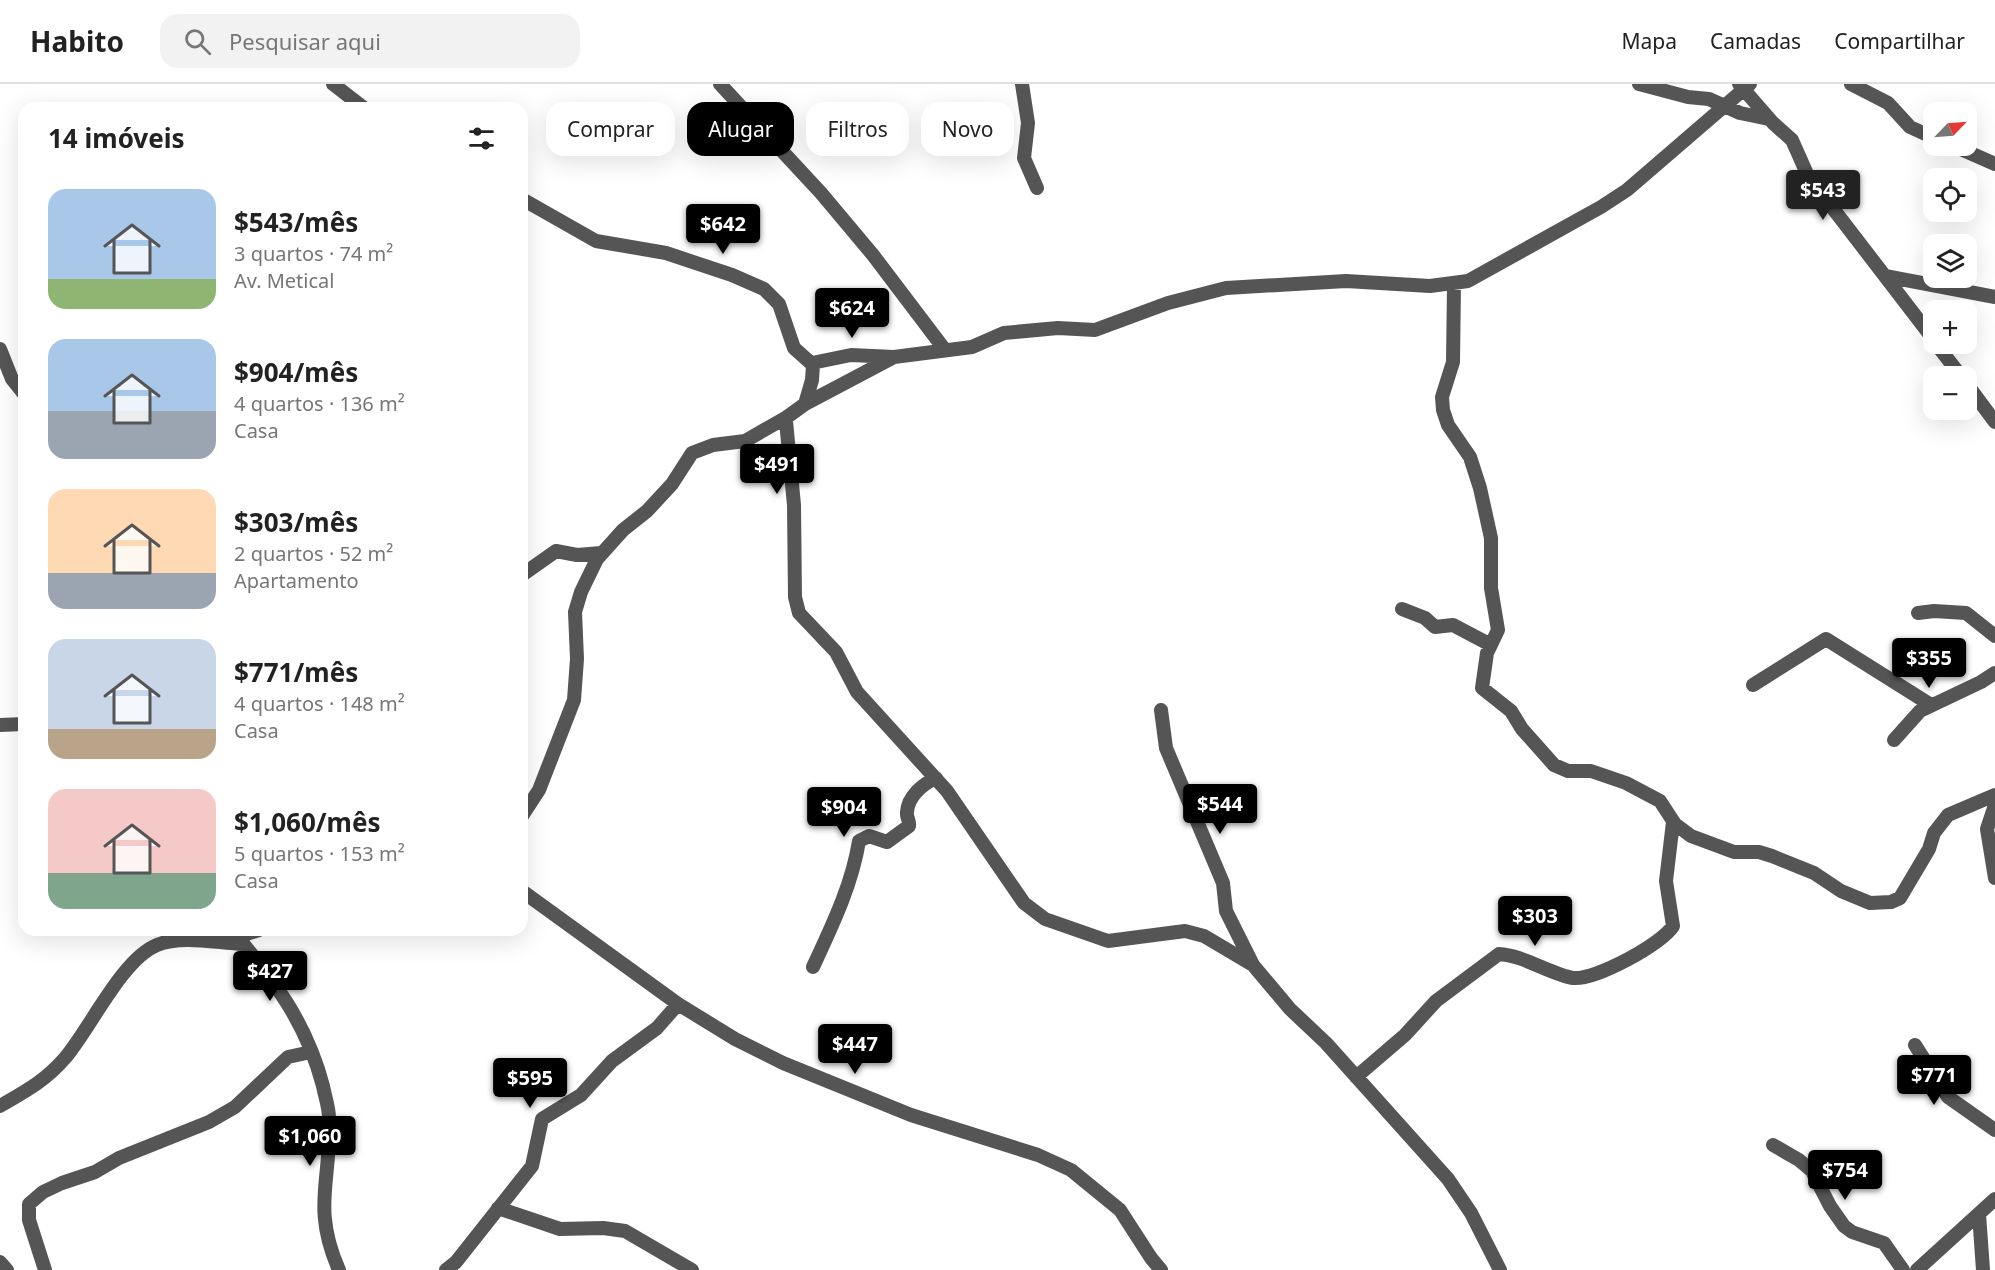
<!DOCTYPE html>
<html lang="pt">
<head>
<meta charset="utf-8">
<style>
  :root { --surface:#fff; --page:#f2f2f2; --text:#222; --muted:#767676; --line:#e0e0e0; --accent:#000 }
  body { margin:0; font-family:"Noto Sans",sans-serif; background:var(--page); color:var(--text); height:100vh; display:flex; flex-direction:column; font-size:22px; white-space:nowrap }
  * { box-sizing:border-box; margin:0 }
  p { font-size:20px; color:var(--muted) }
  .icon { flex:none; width:33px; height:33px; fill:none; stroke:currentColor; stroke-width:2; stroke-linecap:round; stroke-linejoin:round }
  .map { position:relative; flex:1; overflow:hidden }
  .details { position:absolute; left:18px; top:18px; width:510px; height:834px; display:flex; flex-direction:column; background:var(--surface); border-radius:18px; box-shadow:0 6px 24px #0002 }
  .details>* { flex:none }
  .hud { position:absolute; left:546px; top:18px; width:570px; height:54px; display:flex; gap:12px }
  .needle { width:39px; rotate:65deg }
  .tools { position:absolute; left:1923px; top:18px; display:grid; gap:12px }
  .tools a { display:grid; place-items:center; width:54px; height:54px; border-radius:12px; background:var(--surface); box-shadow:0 6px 24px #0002; font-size:30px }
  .price { position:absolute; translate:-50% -51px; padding:0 14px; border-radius:6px; background:var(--accent); color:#fff; font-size:20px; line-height:39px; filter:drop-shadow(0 2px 3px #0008) }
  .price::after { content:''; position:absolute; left:50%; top:36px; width:18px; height:14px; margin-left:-9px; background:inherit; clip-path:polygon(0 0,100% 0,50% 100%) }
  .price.on { background:#222; color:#fff }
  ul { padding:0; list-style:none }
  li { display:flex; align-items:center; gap:18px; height:150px; padding:0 30px }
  li span { display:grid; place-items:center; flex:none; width:168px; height:120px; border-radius:18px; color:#555 }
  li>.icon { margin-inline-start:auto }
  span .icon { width:72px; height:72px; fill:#fffc; stroke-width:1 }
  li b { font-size:26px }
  h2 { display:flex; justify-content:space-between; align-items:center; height:72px; padding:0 30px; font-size:26px }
  .chip { padding:0 21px; border-radius:18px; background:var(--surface); box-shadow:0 6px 24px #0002; font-size:21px; line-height:54px }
  .chip.on { background:var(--accent); color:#fff }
  header { display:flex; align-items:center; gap:36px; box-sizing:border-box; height:84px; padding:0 30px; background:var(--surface); border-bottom:2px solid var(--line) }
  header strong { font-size:28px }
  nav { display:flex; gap:33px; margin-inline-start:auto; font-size:21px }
  .search { width:420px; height:54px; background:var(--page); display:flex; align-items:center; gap:15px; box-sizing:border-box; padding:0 21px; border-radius:18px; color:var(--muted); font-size:22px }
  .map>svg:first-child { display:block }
</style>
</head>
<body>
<header>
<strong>Habito</strong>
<div class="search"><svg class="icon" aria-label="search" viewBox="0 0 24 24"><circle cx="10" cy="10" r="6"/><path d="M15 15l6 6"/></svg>Pesquisar aqui</div>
<nav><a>Mapa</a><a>Camadas</a><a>Compartilhar</a></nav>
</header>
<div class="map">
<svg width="1995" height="1186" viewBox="0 0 1995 1186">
  <rect width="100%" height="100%" fill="#fff"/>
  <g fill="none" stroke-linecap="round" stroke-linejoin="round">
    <path stroke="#555" stroke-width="14" d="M333,0L364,24
      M720,0L821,109L873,171L945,266
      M1022,0L1028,39L1024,74L1037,104
      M1639,0L1688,13L1709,15L1740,29L1769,35
      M1739,0L1773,39L1792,56L1808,92L1934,256
      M1851,0L1888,19L1910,43L1934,54
      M1954,62L1995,80
      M522,115L596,157L666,169L732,191L764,205L779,220L794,264L813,281L812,296L805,320
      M1885,192L1995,213
      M1454,201L1453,278L1442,313L1443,326L1448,341L1470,373L1480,404L1491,454V504L1498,546L1487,569L1482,604L1511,627L1522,645L1554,681L1568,687H1591L1626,699L1660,717L1675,740L1691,752L1734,768H1759L1772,772L1814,789L1841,807L1870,819L1891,818L1900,814L1929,765L1934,749L1948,731L1995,711
      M1936,260L1961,292
      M0,265L12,295L24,310
      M812,279L851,271L894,273
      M1966,299L1995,338
      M522,491L556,467L577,471L601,469
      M1402,525L1425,534L1435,543L1453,541L1489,560
      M1918,529L1934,527L1966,529L1995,552
      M1753,601L1826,555L1931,621
      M1161,626L1166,664L1223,799L1226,827L1253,881
      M0,641L24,640
      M1894,656L1920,627L1981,598L1995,589
      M1995,721L1987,745L1995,794
      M522,732L539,706L574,616L577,575L575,528L581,508L597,475L623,446L647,427L672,400L692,369L713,361L745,357L787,333
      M522,807L678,920L735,955L783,979L911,1031L1038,1071L1071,1086L1120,1126L1151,1174L1161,1186
      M232,846C274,897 306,937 323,1002C325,1013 329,1023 329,1034C332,1096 311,1122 339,1186
      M237,853L259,846
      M813,883C832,842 852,801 859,757L869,752L887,758L909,742C910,737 906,733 907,728C908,712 923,700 936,694
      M1915,961L1948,1013L1995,1046
      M1356,993L1405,951L1436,917L1499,870C1523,871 1552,891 1573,894C1596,896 1662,860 1673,842L1666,797L1673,738
      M0,1022C26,1007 45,997 65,974C90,945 122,875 157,861C182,851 216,859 243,860
      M1773,1061L1799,1076L1812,1087L1830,1122L1844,1142L1852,1148L1884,1159L1903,1186
      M498,1124L560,1145L603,1144L625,1147L692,1186
      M1979,1130L1983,1186
      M0,1178L7,1186
      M45,1186L29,1136V1120L43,1108L62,1099L95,1088L119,1074L209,1038L235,1023L288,973L311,968
      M446,1186L456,1178L532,1082L542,1035L581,1011L612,977L657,944L678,920
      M1500,1186L1471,1129L1448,1095L1326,959L1290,925L1253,881L1204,852L1185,847L1108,857L1045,835L1024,819L947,707L857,608L836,568L799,529L795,513L794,421L786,337L787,333L805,320L894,273L972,263L1004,249L1058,244L1095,246L1168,219L1226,204L1346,197L1430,202L1468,197L1601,123L1627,106L1750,0
      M1917,1186L1995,1115"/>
  </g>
</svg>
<div class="tools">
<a><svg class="needle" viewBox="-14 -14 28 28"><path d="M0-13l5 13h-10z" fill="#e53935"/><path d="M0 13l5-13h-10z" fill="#767676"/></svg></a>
<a><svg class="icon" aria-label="locate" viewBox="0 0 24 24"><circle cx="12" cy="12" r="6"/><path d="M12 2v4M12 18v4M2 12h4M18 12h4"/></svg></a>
<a><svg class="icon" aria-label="layers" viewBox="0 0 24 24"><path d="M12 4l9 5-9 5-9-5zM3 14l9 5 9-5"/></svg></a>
<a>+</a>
<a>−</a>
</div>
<b class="price on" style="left:1823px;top:137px">$543</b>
<b class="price" style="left:723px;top:171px">$642</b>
<b class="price" style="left:852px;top:255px">$624</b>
<b class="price" style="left:777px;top:411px">$491</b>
<b class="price" style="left:1929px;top:605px">$355</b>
<b class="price" style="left:1220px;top:751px">$544</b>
<b class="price" style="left:844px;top:754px">$904</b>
<b class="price" style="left:1535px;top:863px">$303</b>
<b class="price" style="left:270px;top:918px">$427</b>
<b class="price" style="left:855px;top:991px">$447</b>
<b class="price" style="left:1934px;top:1022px">$771</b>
<b class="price" style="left:530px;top:1025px">$595</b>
<b class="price" style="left:310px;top:1083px">$1,060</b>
<b class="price" style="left:1845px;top:1117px">$754</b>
<div class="hud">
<a class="chip">Comprar</a>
<a class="chip on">Alugar</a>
<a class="chip">Filtros</a>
<a class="chip">Novo</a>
</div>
<section class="details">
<h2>14 imóveis<svg class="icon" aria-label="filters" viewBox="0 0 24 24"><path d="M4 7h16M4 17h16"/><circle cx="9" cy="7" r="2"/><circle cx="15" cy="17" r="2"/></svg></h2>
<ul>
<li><span style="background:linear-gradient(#a9c7e8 75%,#8fb573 0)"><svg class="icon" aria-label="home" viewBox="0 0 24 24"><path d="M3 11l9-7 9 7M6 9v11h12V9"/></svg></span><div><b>$543/mês</b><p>3 quartos · 74 m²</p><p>Av. Metical</p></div></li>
<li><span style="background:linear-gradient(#a9c7e8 60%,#9aa5b1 0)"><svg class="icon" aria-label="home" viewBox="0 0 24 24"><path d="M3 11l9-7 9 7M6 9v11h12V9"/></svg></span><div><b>$904/mês</b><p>4 quartos · 136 m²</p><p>Casa</p></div></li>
<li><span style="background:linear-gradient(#ffd9b3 70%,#9aa5b1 0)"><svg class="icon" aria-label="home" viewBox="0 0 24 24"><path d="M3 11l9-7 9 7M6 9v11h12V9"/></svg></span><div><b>$303/mês</b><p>2 quartos · 52 m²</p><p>Apartamento</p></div></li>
<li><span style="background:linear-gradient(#c9d6e8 75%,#b9a48a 0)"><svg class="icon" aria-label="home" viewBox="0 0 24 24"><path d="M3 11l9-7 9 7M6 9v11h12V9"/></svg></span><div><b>$771/mês</b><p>4 quartos · 148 m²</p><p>Casa</p></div></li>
<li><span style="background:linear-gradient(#f6c9c9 70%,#7fa58c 0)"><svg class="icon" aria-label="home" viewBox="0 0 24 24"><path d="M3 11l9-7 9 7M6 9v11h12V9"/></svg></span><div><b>$1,060/mês</b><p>5 quartos · 153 m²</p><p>Casa</p></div></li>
</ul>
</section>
</div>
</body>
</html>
